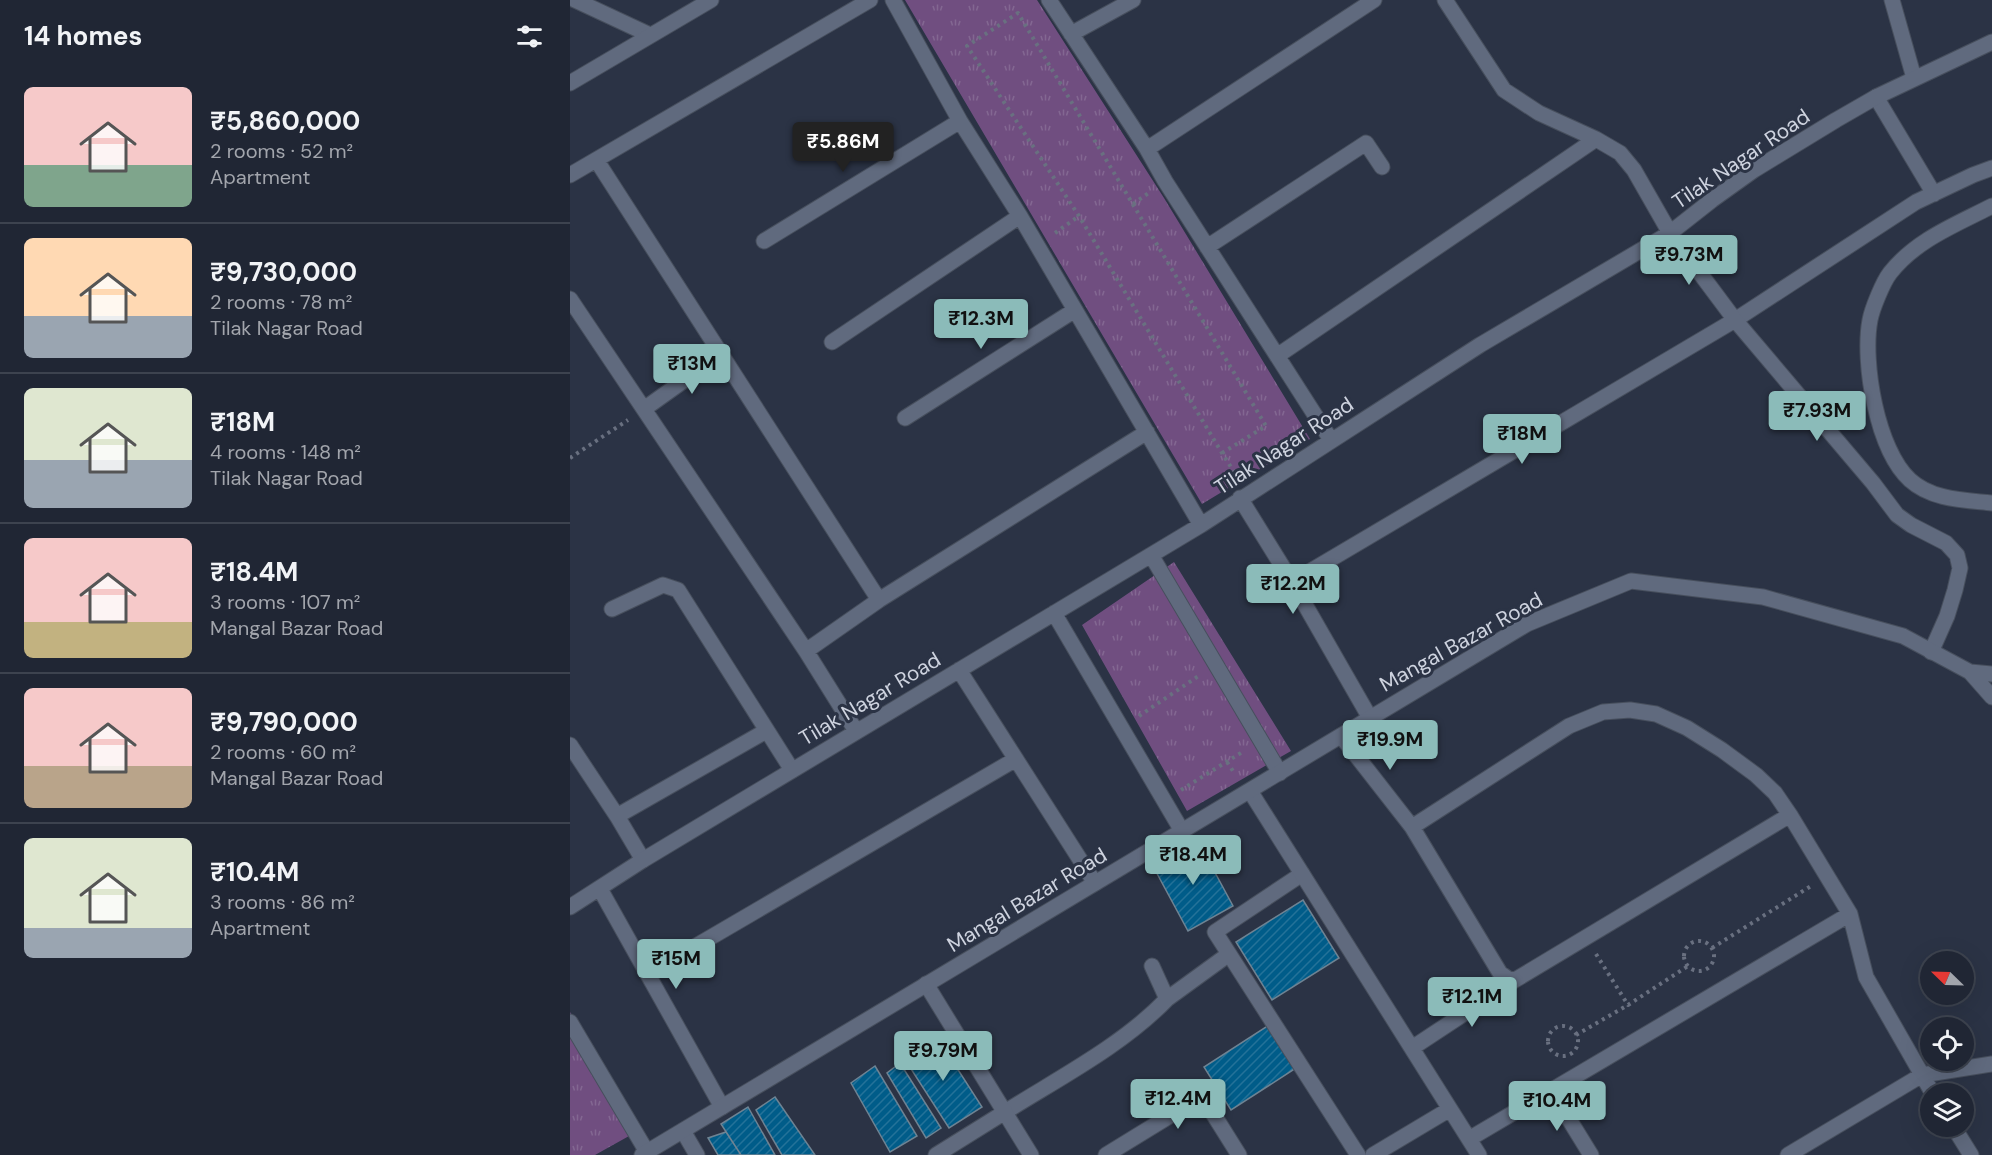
<!DOCTYPE html>
<html lang="en">
<head>
<meta charset="utf-8">
<style>
  :root { --surface:#202634; --page:#2d3240; --text:#f1f3f6; --muted:#a2a5ac; --line:#3d434f; --accent:#8bbbb9 }
  body { margin:0; font-family:"DM Sans",sans-serif; background:var(--page); color:var(--text); height:100vh; display:flex; flex-direction:column; font-size:22px; white-space:nowrap }
  * { box-sizing:border-box; margin:0 }
  p { font-size:20px; color:var(--muted) }
  .icon { flex:none; width:33px; height:33px; fill:none; stroke:currentColor; stroke-width:2; stroke-linecap:round; stroke-linejoin:round }
  .map { position:relative; flex:1; overflow:hidden }
  .details { display:flex; flex-direction:column; background:var(--surface); width:570px }
  .details>* { flex:none }
  .needle { width:39px; rotate:293deg }
  .fabs { position:absolute; left:1350px; top:951px; display:grid; gap:12px }
  .fabs a { display:grid; place-items:center; width:54px; height:54px; border-radius:50%; background:var(--surface); box-shadow:0 6px 24px #0002,0 0 0 2px var(--line); font-size:30px }
  .price { position:absolute; translate:-50% -51px; padding:0 14px; border-radius:6px; background:var(--accent); color:#111; font-size:20px; line-height:39px; filter:drop-shadow(0 2px 3px #0008) }
  .price::after { content:''; position:absolute; left:50%; top:36px; width:18px; height:14px; margin-left:-9px; background:inherit; clip-path:polygon(0 0,100% 0,50% 100%) }
  .price.active { background:#222; color:#fff }
  ul { padding:0; list-style:none }
  li { display:flex; align-items:center; gap:18px; height:150px; padding:0 24px }
  li+li { border-top:2px solid var(--line) }
  li span { display:grid; place-items:center; flex:none; width:168px; height:120px; border-radius:9px; color:#555 }
  li>.icon { margin-inline-start:auto }
  span .icon { width:72px; height:72px; fill:#fffc; stroke-width:1 }
  li b { font-size:26px }
  h2 { display:flex; justify-content:space-between; align-items:center; height:72px; padding:0 24px; font-size:26px }
  main { display:flex; flex:1; min-height:0 }
  .map>svg:first-child { display:block }
</style>
</head>
<body>
<main>
<section class="details">
<h2>14 homes<svg class="icon" aria-label="filters" viewBox="0 0 24 24"><path d="M4 7h16M4 17h16"/><circle cx="9" cy="7" r="2"/><circle cx="15" cy="17" r="2"/></svg></h2>
<ul>
<li><span style="background:linear-gradient(#f6c9c9 65%,#7fa58c 0)"><svg class="icon" aria-label="home" viewBox="0 0 24 24"><path d="M3 11l9-7 9 7M6 9v11h12V9"/></svg></span><div><b>₹5,860,000</b><p>2 rooms · 52 m²</p><p>Apartment</p></div></li>
<li><span style="background:linear-gradient(#ffd9b3 65%,#9aa5b1 0)"><svg class="icon" aria-label="home" viewBox="0 0 24 24"><path d="M3 11l9-7 9 7M6 9v11h12V9"/></svg></span><div><b>₹9,730,000</b><p>2 rooms · 78 m²</p><p>Tilak Nagar Road</p></div></li>
<li><span style="background:linear-gradient(#dfe7d0 60%,#9aa5b1 0)"><svg class="icon" aria-label="home" viewBox="0 0 24 24"><path d="M3 11l9-7 9 7M6 9v11h12V9"/></svg></span><div><b>₹18M</b><p>4 rooms · 148 m²</p><p>Tilak Nagar Road</p></div></li>
<li><span style="background:linear-gradient(#f6c9c9 70%,#c2b280 0)"><svg class="icon" aria-label="home" viewBox="0 0 24 24"><path d="M3 11l9-7 9 7M6 9v11h12V9"/></svg></span><div><b>₹18.4M</b><p>3 rooms · 107 m²</p><p>Mangal Bazar Road</p></div></li>
<li><span style="background:linear-gradient(#f6c9c9 65%,#b9a48a 0)"><svg class="icon" aria-label="home" viewBox="0 0 24 24"><path d="M3 11l9-7 9 7M6 9v11h12V9"/></svg></span><div><b>₹9,790,000</b><p>2 rooms · 60 m²</p><p>Mangal Bazar Road</p></div></li>
<li><span style="background:linear-gradient(#dfe7d0 75%,#9aa5b1 0)"><svg class="icon" aria-label="home" viewBox="0 0 24 24"><path d="M3 11l9-7 9 7M6 9v11h12V9"/></svg></span><div><b>₹10.4M</b><p>3 rooms · 86 m²</p><p>Apartment</p></div></li>
</ul>
</section>
<div class="map">
<svg width="1422" height="1155" viewBox="0 0 1422 1155">
  <defs>
    <pattern id="park-tufts" width="24" height="20" patternUnits="userSpaceOnUse" patternTransform="scale(1.5)"><rect width="24" height="20" fill="#704e80"/><path d="M3 7l-1-3M5 7V3M7 7l1-3M15 17l-1-3M17 17v-4M19 17l1-3" fill="none" stroke="#836792"/></pattern>
    <pattern id="building-hatch" width="6" height="6" patternUnits="userSpaceOnUse" patternTransform="scale(1.5)"><rect width="6" height="6" fill="#005c89"/><path d="M-1 1l2-2M0 6l6-6M5 7l2-2" fill="none" stroke="#247299"/></pattern>
  </defs>
  <rect width="100%" height="100%" fill="#2b3345"/>
  <path fill="url(#park-tufts)" d="M335,0H467L594,198L740,439L632,504Z
    M604,562L721,751L617,811L512,625Z
    M0,1012L68,1131L25,1155H0Z"/>
  <path fill="url(#building-hatch)" stroke="#6e8393" stroke-width="1.5" d="M628,841L663,906L618,931L583,866Z
    M733,900L769,958L702,1000L666,942Z
    M699,1025L726,1068L661,1110L634,1067Z
    M367,1037L412,1107L379,1128L334,1058Z
    M330,1063L371,1128L356,1138L317,1073Z
    M305,1066L347,1136L320,1152L281,1083Z
    M205,1097L245,1155H212L186,1110Z
    M178,1107L205,1155H171L151,1124Z
    M156,1132L171,1155H148L138,1138Z"/>
  <g fill="none" stroke-linecap="round" stroke-linejoin="round">
    <g stroke="#474f5d" stroke-width="17">
      <path id="service" d="M1322,0L1344,78
        M1306,97L1364,194
        M1422,206C1385,225 1346,240 1320,273C1313,282 1302,309 1300,320C1292,362 1307,450 1340,480C1362,500 1394,500 1422,503
        M1165,320L1346,202L1403,175L1422,168
        M42,609L93,585L108,590L222,770
        M0,745L47,816L73,860
        M47,816L196,731
        M732,874L645,932L788,1155
        M597,999L659,954
        M435,1112C489,1078 553,1045 597,999L582,966"/>
    </g>
    <g stroke="#474f5d" stroke-width="17">
      <path id="minor" d="M5,0L80,35
        M323,0L390,121L450,216L631,525
        M479,0L577,149L595,181L761,440
        M875,0L934,90L969,113L1026,139L1050,153L1064,170L1100,233L1165,320L1303,483L1327,515L1341,525L1376,543L1387,555L1390,568L1385,590L1377,616L1361,652
        M501,34L563,0
        M577,149L804,0
        M27,161L309,600
        M0,175L300,0
        M194,241L390,121
        M637,247L796,143L812,167
        M0,299L236,651L286,731
        M262,342L450,216
        M707,356L1026,139
        M74,409L151,354
        M335,418L505,310
        M670,498L722,582L800,718
        M581,555L710,773
        M722,582L1165,320
        M484,613L612,831
        M236,651L309,600L577,432
        M389,670L525,883
        M771,736L842,827L930,973L937,978L945,980L1220,815
        M680,791L880,1109L803,1155
        M842,827L999,726L1033,712L1060,710L1086,714L1117,728L1152,750L1186,775L1205,793L1220,815L1280,914L1296,977L1363,1094
        M30,889L152,1107
        M0,907L73,860L631,525L910,345L1100,233L1142,200L1184,170L1266,120L1306,97L1422,42
        M78,974L446,759
        M356,984L461,1155
        M0,1022L77,1152
        M842,1048L945,980
        M981,1090L1021,1155
        M880,1109L909,1155
        M1383,1126L1401,1155
        M113,1131L127,1155
        M899,1139L1280,914
        M366,1155L435,1112
        M536,1155L632,1096L669,1155
        M1218,1155L1352,1075L1422,1064"/>
    </g>
    <g stroke="#474f5d" stroke-width="17">
      <path id="tertiary" d="M0,83L141,0
        M1400,672L1422,674
        M72,1155L957,624L1061,581L1193,597L1333,636L1400,672L1422,697"/>
    </g>
    <path stroke="#697080" stroke-width="4" stroke-dasharray="3 4.5" stroke-linecap="butt" d="M563,204L580,192
      M485,233L509,216
      M652,453L696,426L448,13L397,46L509,216L652,453L668,478
      M0,458L58,420
      M569,716L630,675
      M657,762L665,774
      M611,790L674,751
      M1114 956a15 15 0 1 1 30 0a15 15 0 1 1-30 0Z
      M1142,948L1241,886
      M1026,954L1058,1005L1118,966
      M978 1041a15 15 0 1 1 30 0a15 15 0 1 1-30 0Z
      M1006,1035L1058,1005"/>
    <use href="#service" stroke="#606a7e" stroke-width="15"/>
    <use href="#minor" stroke="#606a7e" stroke-width="15"/>
    <use href="#tertiary" stroke="#606a7e" stroke-width="15"/>
  </g>
  <g text-anchor="middle" stroke-width="6" stroke-linejoin="round" paint-order="stroke">
    <g font-size="21" fill="#ced3df" stroke="#2b3345">
      <text transform="translate(1171 159) rotate(-34)" y="7">Tilak Nagar Road</text>
      <text transform="translate(714 446) rotate(-33)" y="7">Tilak Nagar Road</text>
      <text transform="translate(891 642) rotate(-29)" y="7">Mangal Bazar Road</text>
      <text transform="translate(300 699) rotate(-31)" y="7">Tilak Nagar Road</text>
      <text transform="translate(457 900) rotate(-31)" y="7">Mangal Bazar Road</text>
    </g>
  </g>
</svg>
<div class="fabs">
<a><svg class="needle" viewBox="-14 -14 28 28"><path d="M0-13l5 13h-10z" fill="#e53935"/><path d="M0 13l5-13h-10z" fill="#a2a5ac"/></svg></a>
<a><svg class="icon" aria-label="locate" viewBox="0 0 24 24"><circle cx="12" cy="12" r="6"/><path d="M12 2v4M12 18v4M2 12h4M18 12h4"/></svg></a>
<a><svg class="icon" aria-label="layers" viewBox="0 0 24 24"><path d="M12 4l9 5-9 5-9-5zM3 14l9 5 9-5"/></svg></a>
</div>
<b class="price active" style="left:273px;top:173px">₹5.86M</b>
<b class="price" style="left:1119px;top:286px">₹9.73M</b>
<b class="price" style="left:411px;top:350px">₹12.3M</b>
<b class="price" style="left:122px;top:395px">₹13M</b>
<b class="price" style="left:1247px;top:442px">₹7.93M</b>
<b class="price" style="left:952px;top:465px">₹18M</b>
<b class="price" style="left:723px;top:615px">₹12.2M</b>
<b class="price" style="left:820px;top:771px">₹19.9M</b>
<b class="price" style="left:623px;top:886px">₹18.4M</b>
<b class="price" style="left:106px;top:990px">₹15M</b>
<b class="price" style="left:902px;top:1028px">₹12.1M</b>
<b class="price" style="left:373px;top:1082px">₹9.79M</b>
<b class="price" style="left:608px;top:1130px">₹12.4M</b>
<b class="price" style="left:987px;top:1132px">₹10.4M</b>
</div>
</main>
</body>
</html>
